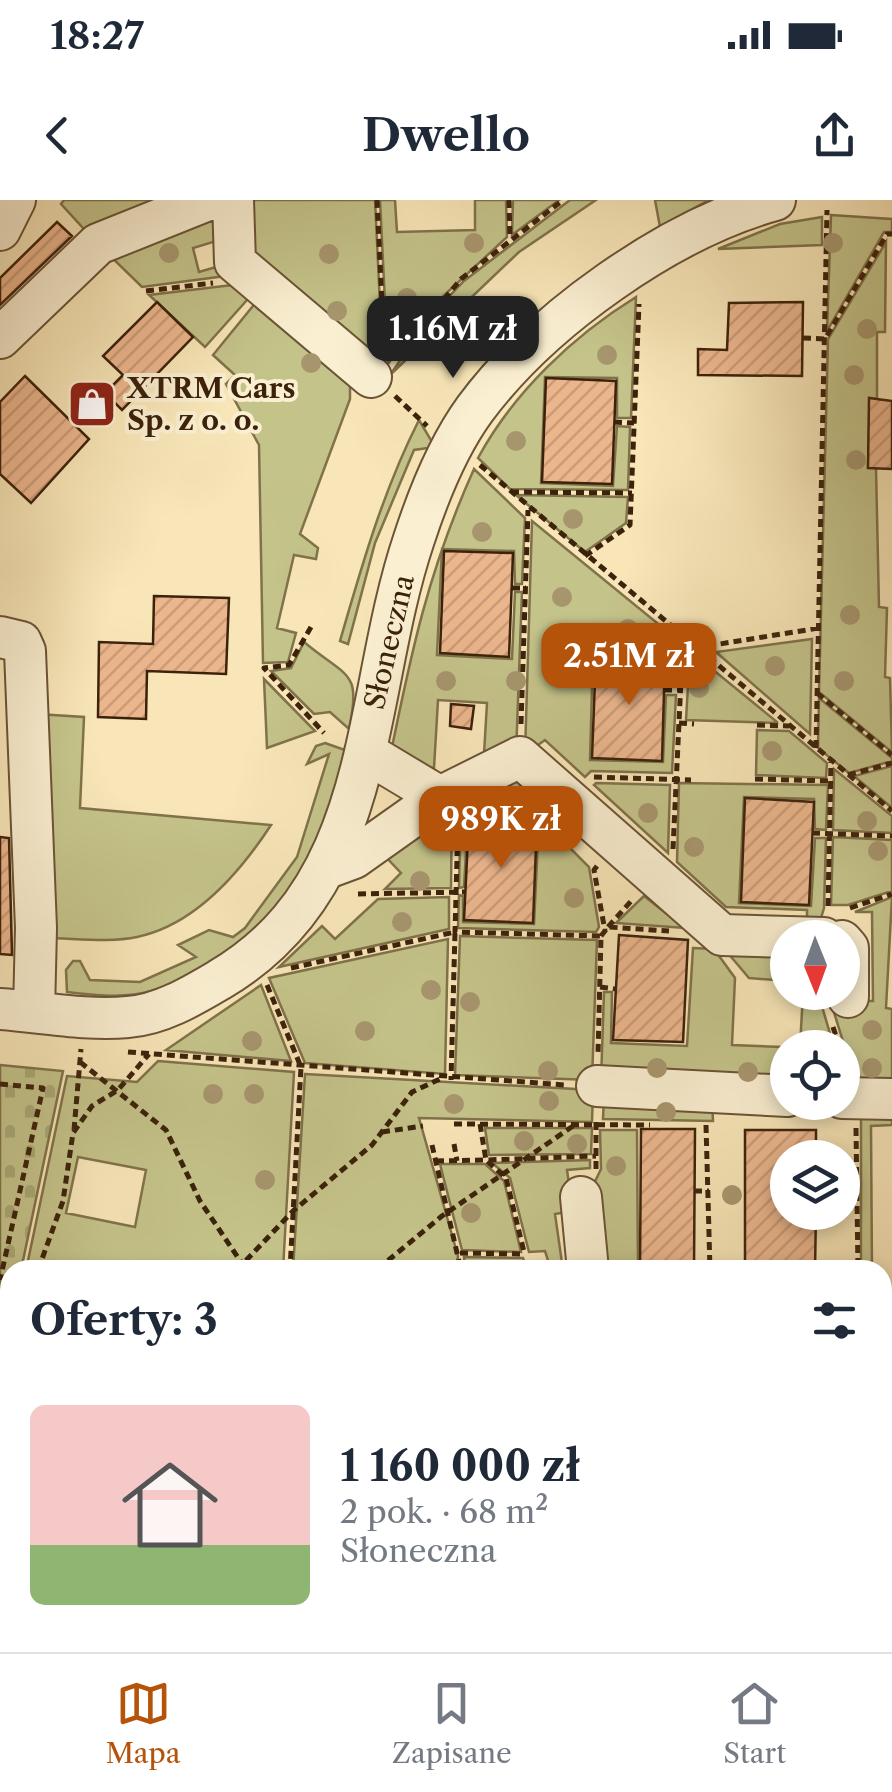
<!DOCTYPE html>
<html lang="pl">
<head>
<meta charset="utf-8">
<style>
  :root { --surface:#fff; --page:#f6f6f7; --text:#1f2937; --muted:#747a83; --line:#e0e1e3; --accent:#b45309 }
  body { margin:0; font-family:"Libre Caslon Text",serif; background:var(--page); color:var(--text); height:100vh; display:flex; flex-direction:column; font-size:38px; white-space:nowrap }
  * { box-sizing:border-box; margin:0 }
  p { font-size:32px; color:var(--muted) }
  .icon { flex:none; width:55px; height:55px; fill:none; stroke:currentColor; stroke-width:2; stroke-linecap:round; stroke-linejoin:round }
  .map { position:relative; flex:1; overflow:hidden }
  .drawer { position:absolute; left:0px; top:1060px; width:892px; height:392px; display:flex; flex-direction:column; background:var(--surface); border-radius:30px 30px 0 0; box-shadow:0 5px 15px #0003 }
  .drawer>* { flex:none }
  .needle { width:65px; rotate:179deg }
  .tools { position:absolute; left:770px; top:720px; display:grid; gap:20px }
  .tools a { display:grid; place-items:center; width:90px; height:90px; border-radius:50%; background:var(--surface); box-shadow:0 5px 15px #0003; font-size:50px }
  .price { position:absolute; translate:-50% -85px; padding:0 22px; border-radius:20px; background:var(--accent); color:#fff; font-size:32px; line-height:65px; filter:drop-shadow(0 2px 5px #0008) }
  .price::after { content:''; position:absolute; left:50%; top:60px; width:30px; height:22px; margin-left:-15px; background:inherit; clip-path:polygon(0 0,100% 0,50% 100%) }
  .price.active { background:#222; color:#fff }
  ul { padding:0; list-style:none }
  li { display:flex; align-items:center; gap:30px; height:250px; padding:0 30px }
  li span { display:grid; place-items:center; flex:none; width:280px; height:200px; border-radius:15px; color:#555 }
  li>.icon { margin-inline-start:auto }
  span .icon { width:120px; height:120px; fill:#fffc; stroke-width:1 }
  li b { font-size:42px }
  h2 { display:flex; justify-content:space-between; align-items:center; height:120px; padding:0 30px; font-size:42px }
  .status { display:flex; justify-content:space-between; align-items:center; height:70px; padding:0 50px; background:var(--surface); direction:ltr }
  .status svg { height:28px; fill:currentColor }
  header { display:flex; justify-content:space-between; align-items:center; height:130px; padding:0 30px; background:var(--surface); font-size:45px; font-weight:800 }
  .dock { display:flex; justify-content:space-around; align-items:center; height:140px; border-top:2px solid var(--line); background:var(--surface); font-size:28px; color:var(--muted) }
  .dock a { display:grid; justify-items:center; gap:5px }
  .dock .active { color:var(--accent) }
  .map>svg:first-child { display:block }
</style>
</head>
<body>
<div class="status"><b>18:27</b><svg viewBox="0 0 49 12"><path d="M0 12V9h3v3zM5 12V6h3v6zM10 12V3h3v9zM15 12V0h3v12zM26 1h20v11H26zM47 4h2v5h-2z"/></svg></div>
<header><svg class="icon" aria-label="back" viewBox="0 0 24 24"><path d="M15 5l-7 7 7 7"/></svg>Dwello<svg class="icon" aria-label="share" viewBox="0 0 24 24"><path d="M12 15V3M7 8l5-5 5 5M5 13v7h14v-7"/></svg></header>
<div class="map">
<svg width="892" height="1452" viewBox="0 0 892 1452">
  <defs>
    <pattern id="forest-firs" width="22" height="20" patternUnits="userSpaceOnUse" patternTransform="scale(2.5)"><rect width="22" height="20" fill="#c4c38a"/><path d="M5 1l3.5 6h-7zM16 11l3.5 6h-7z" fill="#a9a776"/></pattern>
    <pattern id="cemetery-stones" width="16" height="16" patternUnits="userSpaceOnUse" patternTransform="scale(2.5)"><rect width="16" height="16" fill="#c4c38a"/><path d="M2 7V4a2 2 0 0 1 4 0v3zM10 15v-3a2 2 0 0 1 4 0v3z" fill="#a9a776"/></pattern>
    <pattern id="building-hatch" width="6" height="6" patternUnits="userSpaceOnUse" patternTransform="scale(2.5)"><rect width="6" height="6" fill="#ecb68d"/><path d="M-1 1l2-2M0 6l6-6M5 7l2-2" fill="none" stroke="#cb9c78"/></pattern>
  </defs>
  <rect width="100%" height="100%" fill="#f8e6b8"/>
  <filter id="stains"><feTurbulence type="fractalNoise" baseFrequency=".002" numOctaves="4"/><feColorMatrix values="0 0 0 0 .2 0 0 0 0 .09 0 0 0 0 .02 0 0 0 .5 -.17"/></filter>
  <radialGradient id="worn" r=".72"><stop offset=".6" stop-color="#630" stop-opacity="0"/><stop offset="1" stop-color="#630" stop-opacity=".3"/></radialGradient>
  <path fill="#c4c38a" stroke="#80724a" stroke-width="2.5" fill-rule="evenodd" d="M64,0H198L95,41L61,4Z
    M215,0L223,39L193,48L199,72L230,63L241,74L142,87L101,47Z
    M237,0H375L383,167L265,86Z
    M380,0H395L397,32L475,30V0H506L507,37L427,111L388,164Z
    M513,0H559L512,35Z
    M570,0H596L519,52L390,175L433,113L464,81Z
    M655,0H709L660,27Z
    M831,15L892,19V32H884L827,131Z
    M822,17V45L718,49L780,24Z
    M886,42L885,132H877V199L870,198L868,267L876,268L879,407L887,408L885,477L890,478L892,552L819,492L828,139Z
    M249,83L256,90L205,147L149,95Z
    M262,95L350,182V199L300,334L318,348L316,359L294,355L277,428L296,433L288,462L263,463L259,245L226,184L235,175L213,155Z
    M636,97L631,218H617V178L545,177L541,283L613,286L617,226L630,227L628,290L510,289L478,258C514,192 573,136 636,97Z
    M419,220L435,247L414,250L375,343L348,444L340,441C362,365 383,291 419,220Z
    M474,269L525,318L522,384H515L514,351L442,349L437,455L512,459L515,392H522L516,555L483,571L487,503L438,500L434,568L389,562C411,453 428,371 474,269Z
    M516,295L628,297L626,323L585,352Z
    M532,321L678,440L677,486L666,485L667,456L593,453L590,560L663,562L666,495H676L672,573L591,571L585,577L545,540L525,554Z
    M812,439L810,534L716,452Z
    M304,442C347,478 362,470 349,529L330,512L314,514L271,471L291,468Z
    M690,451L777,522V523L686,520Z
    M264,479L315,531L267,548Z
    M819,498L892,558V561L849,573L818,548Z
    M37,514L84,517L80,608L271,625C241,671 195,725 137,737C109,743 73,738 44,738Z
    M757,530L789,531L827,563L826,578L756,575Z
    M325,543L345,550C336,585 328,621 312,653C282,714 217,771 151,791C124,799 95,795 67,792L66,770L73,761H80L90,780L140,782L196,757L178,745L209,730L233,737L245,728L297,657L329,554L307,564L316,546Z
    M892,566V608L854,576Z
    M834,569L892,616V633L833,630Z
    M518,572L576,624L560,638L589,667L599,727L596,732L458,728L459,695L463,696V722L534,724L539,620L468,616L464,687L459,688L461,597Z
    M596,583L670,585L668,653L594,585Z
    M679,583L828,585L826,630L815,629L814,599L744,597L739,703L811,706L815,638H826L824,708L818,728H807V710L726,707L677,662Z
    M452,600L451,688L385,689L401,673L383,654Z
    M833,637L892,640V691L848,705H831Z
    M644,696L685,728L616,723Z
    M449,697V729L279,767L322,726L335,739L378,699Z
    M892,697L886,808L892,809V893H859L828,793L842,792L843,801H873L872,712H855Z
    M460,736L597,740L592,880L455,875Z
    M448,739L445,874L305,863L269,778Z
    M787,742V781L749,778L721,745Z
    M693,748L714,749L735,778L732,845L782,847L784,889L601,881L604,792H612L611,843L687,846Z
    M261,785L291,861L166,850Z
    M803,793H818L834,847H800Z
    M158,861L294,872L283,1070H26L67,876L137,882ZM78,957L146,970L135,1027L66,1013Z
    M305,874L593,890L592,922L419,918L458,1056L456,1070H293Z
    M604,894L712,899L713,921L603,919Z
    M861,907H892V925L871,926L872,1070H861Z
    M485,928H592L591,954L489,955Z
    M600,930H637L638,1070H593L587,998L601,969Z
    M590,960V968L567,970L573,1011L555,1014L563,1070H551L545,1051L529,1052L510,978L492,963Z
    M440,964H485L504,981L521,1052L462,1050Z
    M464,1057L523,1058L527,1070H465Z
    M10,1142V1263H9L0,1261V1188Z
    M882,1148H892V1452H815L838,1443L882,1442Z
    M0,1279L10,1291V1375L0,1379Z
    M10,1404V1442L77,1443L82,1452H0V1408Z
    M425,1443H538L542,1452H429Z"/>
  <path fill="url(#forest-firs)" stroke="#80724a" stroke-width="2.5" d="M883,1338L892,1341V1452H816L838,1443L882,1442Z"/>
  <path fill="url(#cemetery-stones)" stroke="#80724a" stroke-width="2.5" d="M0,865L63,871L21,1070H10V1124L0,1171Z"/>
  <path fill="url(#building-hatch)" stroke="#3c220b" stroke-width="2.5" d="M57,22L72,36L0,105V78Z
    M157,102L193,137L122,210L105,193L123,175L103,156Z
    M803,102L802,176L698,175V149L727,150L729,103Z
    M25,176L89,239L31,303L0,274V202Z
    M546,178L616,181L612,284L542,282Z
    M869,198L892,201V269L868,268Z
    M444,351L513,353L509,457L440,453Z
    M154,396L229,398L226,474L147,471L146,519L98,517L99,442L153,444Z
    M596,454L665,457L662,561L592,558Z
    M451,504L474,506L471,529L450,526Z
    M745,598L814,602L809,705L741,702Z
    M469,618L537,621L533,723L464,720Z
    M0,637L9,638L12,755L0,754Z
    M619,735L688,740L683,842L613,840Z
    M641,929H695L694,1070H640Z
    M745,930H816V958H788V1012H816L815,1070H745Z"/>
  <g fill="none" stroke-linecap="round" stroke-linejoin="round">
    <g stroke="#6b5336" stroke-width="44">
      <path id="minor" d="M233,0L235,62L371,177
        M0,30L15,0
        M0,138L98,44L208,0
        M0,437L21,442L25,451L36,728L34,812
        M365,552L440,597
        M327,668L354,658L440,597L520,557L722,735L824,738
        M842,741L848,748V797
        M0,809C41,812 87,821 128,817C160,815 192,796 219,780C381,685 361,496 414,339C428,296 448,246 475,209C541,120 669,29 775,0
        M597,886L788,896
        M842,898L892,899
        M581,997L588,1070
        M882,1141H892
        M0,1385L10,1381
        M99,1442L103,1452
        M404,1442L408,1452
        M553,1442L557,1452
        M711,1442L715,1452
        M790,1442L794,1452
        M192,1452L215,1442
        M627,1452L651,1442"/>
    </g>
    <path stroke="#3c220b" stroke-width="5" stroke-dasharray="8 5" stroke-linecap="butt" d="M377,0L384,145
      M509,0L510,39
      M146,91L213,83
      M803,138L825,139L887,34H892
      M394,159L461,79L563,0
      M395,196L427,226
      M614,222L634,223
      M480,265L892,611
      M511,292L632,293
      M585,356L630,325L639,104
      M512,388H526
      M311,427L289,465L264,468L324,533
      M695,448L819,428
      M664,490H680
      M817,493L892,555
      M679,523L694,524
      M521,524L528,310
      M757,525L789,526
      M816,548L827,10
      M848,575L892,563
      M594,577L691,580
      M755,579L830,581
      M458,622L455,732L601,736L598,854
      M812,633L892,636
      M673,649L683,438
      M597,666L594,670L605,731
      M358,694L465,692
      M828,706L831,562
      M850,708L892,694
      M608,727L632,700
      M601,736L608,727L669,731
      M291,768L455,732L451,880
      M267,785L301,867L290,1070
      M600,787L616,789
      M833,827L840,848
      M128,852L565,885
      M842,857L846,868
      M80,862L166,930L200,1001L241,1062
      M0,884L43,888L0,1080
      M454,924L650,925
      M480,924L486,960L596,956
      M706,925L710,1070
      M856,928L858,1070
      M74,930L81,849
      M382,932L423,926
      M454,944L457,961
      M432,945L461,1070
      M436,961L486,960L506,978L524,1052
      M596,969V920
      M694,991H709
      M460,1053L522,1054
      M38,1070L63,1001L73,933L92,906L118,890L149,854
      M237,1070L293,1011L372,945L412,892L440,879
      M364,1070L385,1063L442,1016L573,926
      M0,1208L10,1167
      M882,1224L892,1214
      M882,1258L892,1265
      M0,1271L10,1276
      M882,1301L892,1303
      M37,1452L58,1442"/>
    <use href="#minor" stroke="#faefd1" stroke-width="40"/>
  </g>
  <g fill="#a7956e">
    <circle cx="474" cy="43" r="10"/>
    <circle cx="833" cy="43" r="10"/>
    <circle cx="169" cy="53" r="10"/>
    <circle cx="329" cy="54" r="10"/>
    <circle cx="407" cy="98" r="10"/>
    <circle cx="337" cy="111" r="10"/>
    <circle cx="867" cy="129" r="10"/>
    <circle cx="607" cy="155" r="10"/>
    <circle cx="311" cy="163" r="10"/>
    <circle cx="854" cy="175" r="10"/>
    <circle cx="516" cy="241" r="10"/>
    <circle cx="856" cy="260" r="10"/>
    <circle cx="573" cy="319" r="10"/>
    <circle cx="482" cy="332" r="10"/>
    <circle cx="562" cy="397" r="10"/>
    <circle cx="850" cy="415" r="10"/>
    <circle cx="628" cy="429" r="10"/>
    <circle cx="775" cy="466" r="10"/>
    <circle cx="446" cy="481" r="10"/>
    <circle cx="516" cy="481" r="10"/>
    <circle cx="844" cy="481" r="10"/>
    <circle cx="699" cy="488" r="10"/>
    <circle cx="772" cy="551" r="10"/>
    <circle cx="648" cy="613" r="10"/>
    <circle cx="867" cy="621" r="10"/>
    <circle cx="694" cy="647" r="10"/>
    <circle cx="878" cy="651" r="10"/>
    <circle cx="420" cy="681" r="10"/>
    <circle cx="574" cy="698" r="10"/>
    <circle cx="402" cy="722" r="10"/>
    <circle cx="431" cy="790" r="10"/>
    <circle cx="470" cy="802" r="10"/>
    <circle cx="872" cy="830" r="10"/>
    <circle cx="365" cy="831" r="10"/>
    <circle cx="252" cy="841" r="10"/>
    <circle cx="657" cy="868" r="10"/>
    <circle cx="872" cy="868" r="10"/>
    <circle cx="548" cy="871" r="10"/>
    <circle cx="748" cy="872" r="10"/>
    <circle cx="213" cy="894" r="10"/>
    <circle cx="254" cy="894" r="10"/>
    <circle cx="549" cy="901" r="10"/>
    <circle cx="454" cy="904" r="10"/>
    <circle cx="666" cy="912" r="10"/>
    <circle cx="524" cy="941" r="10"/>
    <circle cx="577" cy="944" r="10"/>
    <circle cx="616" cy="966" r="10"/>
    <circle cx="265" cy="980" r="10"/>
    <circle cx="732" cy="995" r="10"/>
    <circle cx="471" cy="1013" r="10"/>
  </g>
  <defs>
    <g id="shop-square" transform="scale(2.5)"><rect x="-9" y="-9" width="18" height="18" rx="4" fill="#8f2418" stroke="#faefd1"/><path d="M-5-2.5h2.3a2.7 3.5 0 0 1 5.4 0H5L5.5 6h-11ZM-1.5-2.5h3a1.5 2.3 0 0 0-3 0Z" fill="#fff"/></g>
  </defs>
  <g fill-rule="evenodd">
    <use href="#shop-square" x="92" y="204"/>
  </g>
  <g text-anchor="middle" stroke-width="8" stroke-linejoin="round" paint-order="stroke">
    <g font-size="28" font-weight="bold" fill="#3c220b" stroke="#faefd1" text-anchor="start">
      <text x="127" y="198">XTRM Cars<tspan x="127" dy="32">Sp. z o. o.</tspan></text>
    </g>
    <g font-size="28" fill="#3c220b" stroke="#faefd1">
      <text transform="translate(389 442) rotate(-77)" y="10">Słoneczna</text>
    </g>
  </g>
  <rect width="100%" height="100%" filter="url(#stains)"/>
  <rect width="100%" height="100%" fill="url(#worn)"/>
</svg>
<div class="tools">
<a><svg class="needle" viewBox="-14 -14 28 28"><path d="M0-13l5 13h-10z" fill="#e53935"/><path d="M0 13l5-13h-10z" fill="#747a83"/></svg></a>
<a><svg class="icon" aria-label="locate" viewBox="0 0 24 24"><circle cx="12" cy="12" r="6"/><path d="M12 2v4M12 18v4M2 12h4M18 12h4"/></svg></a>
<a><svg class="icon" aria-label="layers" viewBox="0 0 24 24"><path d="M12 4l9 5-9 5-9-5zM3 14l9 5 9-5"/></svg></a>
</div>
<b class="price active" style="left:453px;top:181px">1.16M zł</b>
<b class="price" style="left:629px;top:508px">2.51M zł</b>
<b class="price" style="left:501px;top:671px">989K zł</b>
<section class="drawer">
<h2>Oferty: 3<svg class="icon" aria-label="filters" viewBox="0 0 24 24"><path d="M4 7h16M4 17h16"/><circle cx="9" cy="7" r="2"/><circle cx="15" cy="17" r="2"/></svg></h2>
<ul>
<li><span style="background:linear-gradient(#f6c9c9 70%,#8fb573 0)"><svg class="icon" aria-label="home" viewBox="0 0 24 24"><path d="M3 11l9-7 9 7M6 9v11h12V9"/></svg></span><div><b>1 160 000 zł</b><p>2 pok. · 68 m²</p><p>Słoneczna</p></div></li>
</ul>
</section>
</div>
<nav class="dock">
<a class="active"><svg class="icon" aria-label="map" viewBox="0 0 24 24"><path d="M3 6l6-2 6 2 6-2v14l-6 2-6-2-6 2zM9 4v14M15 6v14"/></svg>Mapa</a>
<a><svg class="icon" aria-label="saved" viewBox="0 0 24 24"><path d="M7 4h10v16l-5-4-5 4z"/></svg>Zapisane</a>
<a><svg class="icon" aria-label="home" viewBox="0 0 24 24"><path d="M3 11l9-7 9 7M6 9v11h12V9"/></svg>Start</a>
</nav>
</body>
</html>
